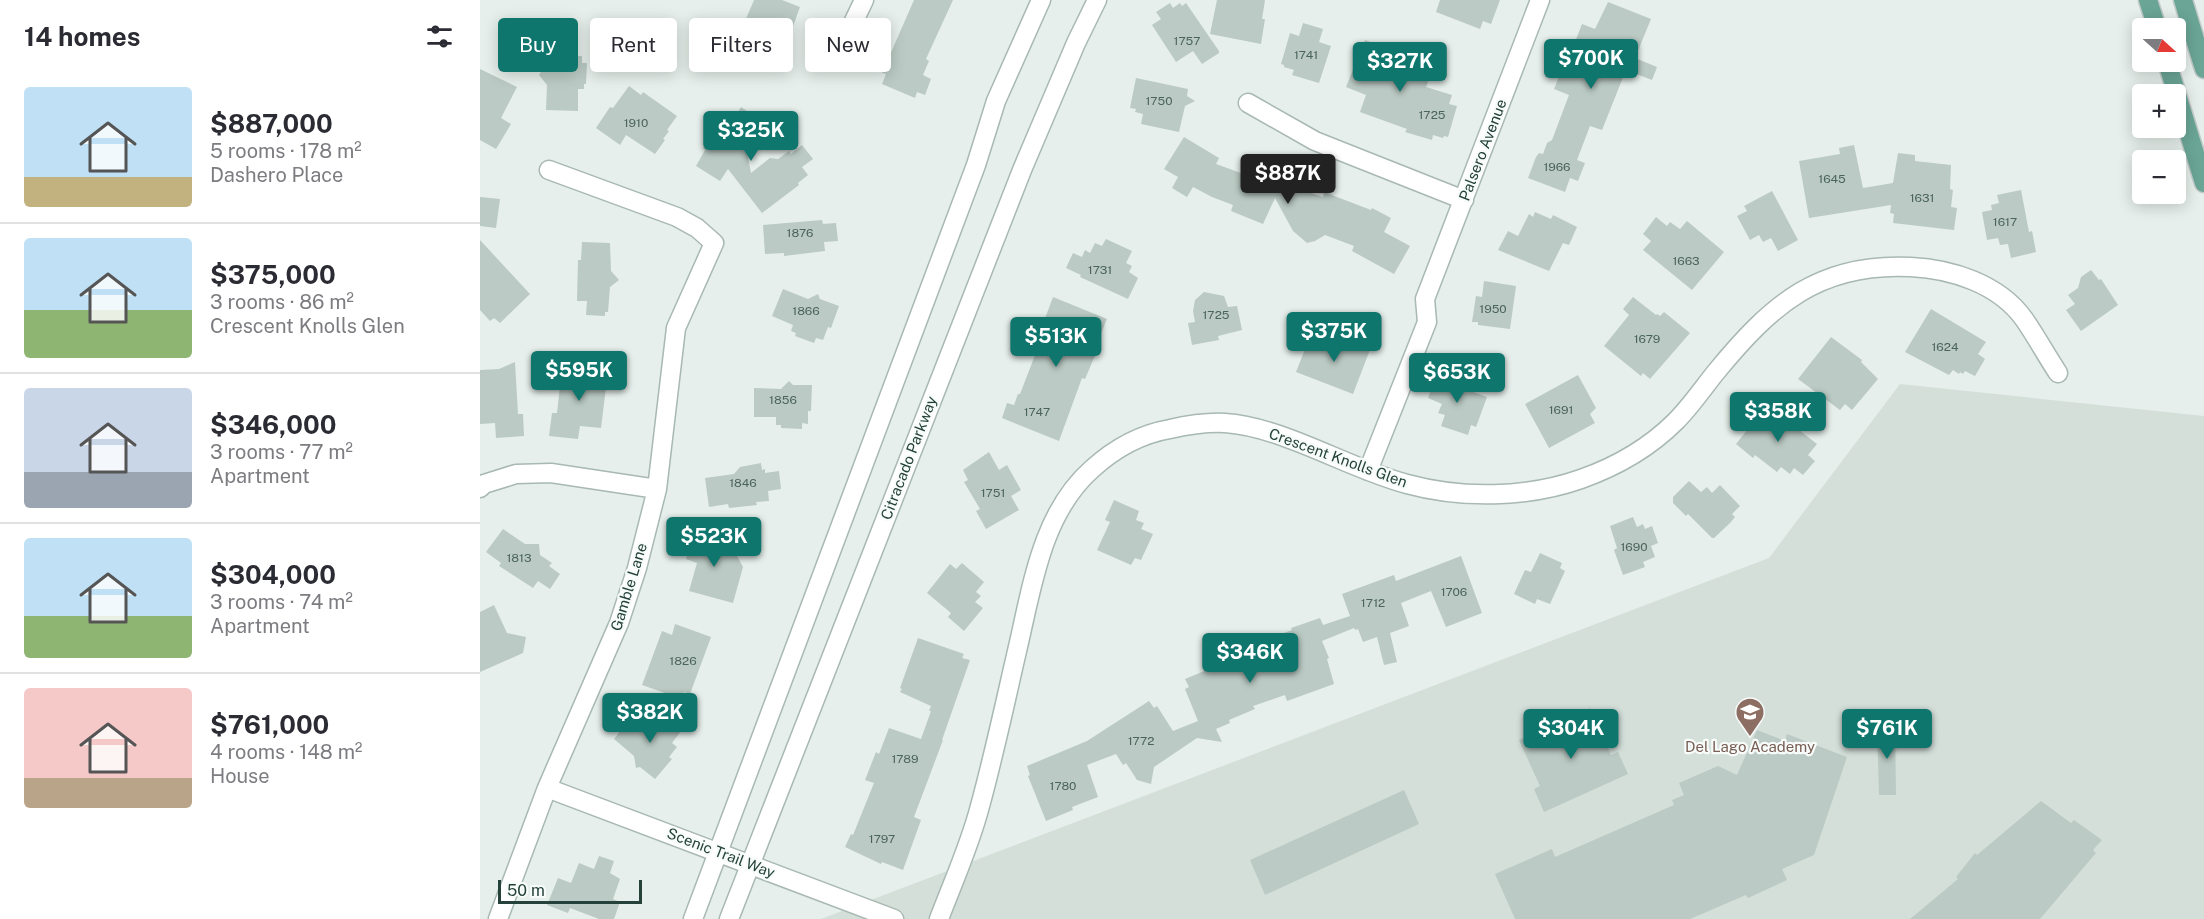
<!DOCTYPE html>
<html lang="en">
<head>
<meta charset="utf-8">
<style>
  :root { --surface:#fff; --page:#f7f7f7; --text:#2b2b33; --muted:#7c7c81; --line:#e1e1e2; --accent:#0f766e }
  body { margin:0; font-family:"Public Sans",sans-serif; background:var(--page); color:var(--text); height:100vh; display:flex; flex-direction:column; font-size:22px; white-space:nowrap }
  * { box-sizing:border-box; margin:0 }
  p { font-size:20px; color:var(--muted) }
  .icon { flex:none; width:33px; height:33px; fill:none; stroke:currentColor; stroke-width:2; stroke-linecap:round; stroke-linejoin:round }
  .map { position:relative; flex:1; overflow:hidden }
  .sheet { display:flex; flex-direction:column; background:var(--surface); width:480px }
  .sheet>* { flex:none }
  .banner { position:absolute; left:18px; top:18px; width:570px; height:54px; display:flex; gap:12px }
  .needle { width:39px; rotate:111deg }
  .fabs { position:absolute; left:1652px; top:18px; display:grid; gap:12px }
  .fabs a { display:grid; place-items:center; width:54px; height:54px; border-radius:6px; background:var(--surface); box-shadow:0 3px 15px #0003; font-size:30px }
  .scale { position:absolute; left:18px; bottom:15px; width:144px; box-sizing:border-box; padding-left:6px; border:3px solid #24423a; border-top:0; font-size:16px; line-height:21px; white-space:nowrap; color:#24423a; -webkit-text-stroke:4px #f7fbf9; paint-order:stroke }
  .price { position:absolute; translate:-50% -51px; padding:0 14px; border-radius:6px; background:var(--accent); color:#fff; font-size:20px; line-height:39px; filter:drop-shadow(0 2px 3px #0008) }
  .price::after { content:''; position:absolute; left:50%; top:36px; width:18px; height:14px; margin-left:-9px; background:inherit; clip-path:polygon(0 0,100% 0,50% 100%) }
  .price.selected { background:#222; color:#fff }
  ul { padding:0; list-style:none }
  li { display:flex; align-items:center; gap:18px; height:150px; padding:0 24px }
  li+li { border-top:2px solid var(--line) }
  li span { display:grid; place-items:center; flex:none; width:168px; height:120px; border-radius:6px; color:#555 }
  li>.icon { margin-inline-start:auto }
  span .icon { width:72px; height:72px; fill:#fffc; stroke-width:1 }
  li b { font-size:26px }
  h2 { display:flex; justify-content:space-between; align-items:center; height:72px; padding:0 24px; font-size:26px }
  .tag { padding:0 21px; border-radius:6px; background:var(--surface); box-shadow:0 3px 15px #0003; font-size:21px; line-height:54px }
  .tag.selected { background:var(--accent); color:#fff }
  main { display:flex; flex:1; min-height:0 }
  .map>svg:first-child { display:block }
</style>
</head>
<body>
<main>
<section class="sheet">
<h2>14 homes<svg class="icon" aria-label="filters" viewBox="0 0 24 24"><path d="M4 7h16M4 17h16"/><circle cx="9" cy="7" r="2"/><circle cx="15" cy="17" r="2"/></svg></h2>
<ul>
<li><span style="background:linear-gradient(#bfe0f5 75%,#c2b280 0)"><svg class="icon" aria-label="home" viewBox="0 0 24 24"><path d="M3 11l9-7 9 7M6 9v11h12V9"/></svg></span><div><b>$887,000</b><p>5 rooms · 178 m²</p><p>Dashero Place</p></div></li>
<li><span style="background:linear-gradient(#bfe0f5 60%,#8fb573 0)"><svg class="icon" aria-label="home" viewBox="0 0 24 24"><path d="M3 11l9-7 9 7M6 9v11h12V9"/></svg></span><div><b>$375,000</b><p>3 rooms · 86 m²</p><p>Crescent Knolls Glen</p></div></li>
<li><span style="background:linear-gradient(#c9d6e8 70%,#9aa5b1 0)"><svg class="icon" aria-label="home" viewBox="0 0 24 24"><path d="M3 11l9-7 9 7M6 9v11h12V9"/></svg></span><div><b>$346,000</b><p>3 rooms · 77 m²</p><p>Apartment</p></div></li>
<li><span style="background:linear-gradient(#bfe0f5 65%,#8fb573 0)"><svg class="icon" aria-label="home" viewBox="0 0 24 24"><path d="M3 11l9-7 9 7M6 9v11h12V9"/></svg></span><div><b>$304,000</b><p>3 rooms · 74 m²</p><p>Apartment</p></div></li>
<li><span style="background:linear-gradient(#f6c9c9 75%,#b9a48a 0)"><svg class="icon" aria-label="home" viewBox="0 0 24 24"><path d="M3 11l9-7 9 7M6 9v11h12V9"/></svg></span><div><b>$761,000</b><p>4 rooms · 148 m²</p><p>House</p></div></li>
</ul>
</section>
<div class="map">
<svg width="1724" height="919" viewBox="0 0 1724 919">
  <rect width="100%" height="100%" fill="#e6efeb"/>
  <path fill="#d4dfda" d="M1420,384L1724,416V919H341L1289,558Z"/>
  <path fill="#bbcac4" d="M274,0H302L320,7L306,46L262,28Z
    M434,0H473L446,59L449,61L443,75L451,79L445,95L437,92L435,98L402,84L406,74L402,73Z
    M737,0H785L782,19H785L781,44L730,34Z
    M960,0H1020L1011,24L1003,21L1000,29L956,12Z
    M1128,2L1171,19L1155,58L1177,67L1172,80L1146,70L1122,130L1110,126L1097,160L1105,163L1098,181L1090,178L1085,192L1048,178L1056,157L1059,153L1063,154L1067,143L1072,140L1089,95L1074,89L1082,69L1084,70L1102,24L1115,29Z
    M690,3L693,8L700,3L702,6L706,3L739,51V53L722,64L713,51L696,62L672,25L681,19L676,12Z
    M823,23L843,29L839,42L851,46L839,83L812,75L814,70L804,67V65L801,64L810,33L819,36Z
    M885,40L923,54L920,62L951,74L946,87L972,95L969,104L977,106L968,137L964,136L963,138L953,135L952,140L925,132L927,129L880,112L886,95L866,87Z
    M63,52L89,53V56H102V63H107L106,84H104V89H98V111L66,110L67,85L59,75L62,70Z
    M0,69L37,87L21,118L31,124L16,149L0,140Z
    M656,78L708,89L707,96L715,101L705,106L699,132L661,124L663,114L655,112L656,109L650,108Z
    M149,86L161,95L163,92L197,116L187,130L189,131L183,139L185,140L175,154L146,135L140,145L116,128L130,107L133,108Z
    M261,107L276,117L269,129L272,130L265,142L271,173L290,158L298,159L309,151L311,154L322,145L333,159L322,167L328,175L318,183L319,185L282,213L248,169L240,181L216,166L225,150L223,148L237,124L239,125L246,114L254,119Z
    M704,137L739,158L736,164L783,181V176L785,177L788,168L808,176L805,184L843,197L844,192L891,210L892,208L911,218L904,232L930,246L914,274L872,251L874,246L845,235L835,241L827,243L813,231L795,198L783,224L751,211L753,205L732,197L713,187L707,197L692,188L698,177L684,169Z
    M1374,145L1383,188L1413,183L1418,153L1435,155V161L1471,165L1470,189L1473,190L1471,207L1477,208L1474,230L1413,223L1414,214L1410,213L1411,205L1329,218L1319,161L1360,154L1359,148Z
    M1541,190L1549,232L1552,231L1556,252L1531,258L1528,244L1520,245L1518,238L1507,240L1502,212L1512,210L1511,205L1519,203L1517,195Z
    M1292,191L1318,240L1298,251L1291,238L1283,242L1279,235L1270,240L1257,216L1267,211L1264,206Z
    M0,197L20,199L16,228L0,226Z
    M1055,212L1071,219L1073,215L1097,227L1089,245L1083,243L1069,271L1018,250L1028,231L1038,236L1049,214L1053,217Z
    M1176,217L1187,226L1190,222L1200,229L1207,221L1244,252L1212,290L1163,250L1171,241L1163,234Z
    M342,220L343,224L356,223L358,241L344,242L345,251L304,256V253L285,254L283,225Z
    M626,239L652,251L646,263L652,266L649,272L658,278L648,299L600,277L601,275L586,268L593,253L602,257L605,250L610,253L615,243L622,246Z
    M0,240L50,294L20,323L14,318L10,321L0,310Z
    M102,242L130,243L131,271L139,280L130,287L128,312H125V316L106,315L107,301H97L98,260H101Z
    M1611,270L1619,280L1621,279L1638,305L1601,331L1586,310L1595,304L1588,295L1598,288L1601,277Z
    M1004,281L1036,286L1030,329L998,325V322H992L996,296L1002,297Z
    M303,289L328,299L338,294L340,299L359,306L351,328L348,327L343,340L336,338L334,343L315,336L316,333L311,331L313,325L292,316Z
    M724,292L744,296L748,307L757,306L762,330L738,336L739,340L712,345L708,323L715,322L713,311L715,300Z
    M573,297L627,319L614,350L617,351L605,379L602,378L579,441L522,418L527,403L534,405L538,394H540L557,350L549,346L559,322L563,324Z
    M1153,297L1176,315L1177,314L1180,316L1184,312L1210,333L1170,379L1163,373L1161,376L1124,346L1149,315L1143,309Z
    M1451,309L1506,342L1498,354L1505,359L1495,376L1485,371L1483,374L1480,372L1479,374L1473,370L1469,375L1425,352Z
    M831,334L867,347L870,339L891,347L873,394L816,372Z
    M1351,337L1382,360L1381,362L1398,379L1372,410L1365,404L1360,410L1318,379Z
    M35,362L38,414H43L44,436L16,438L15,423L0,424V370L19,369Z
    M82,368L128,371L121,428L100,426L98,439L69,436L72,413H77Z
    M957,373L978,381L977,386L1007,397L996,427L991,425L988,435L961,426L965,415L958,413L962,404L948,398Z
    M1098,375L1116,408L1110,414L1115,423L1069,448L1045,404Z
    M309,381L313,385H332L331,411H328V424L322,423V429L301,428V425H296V417H274V388L301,389Z
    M1287,405L1337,444L1328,455L1335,461L1323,475L1314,468L1310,474L1301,467L1297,472L1275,455L1273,458L1256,444Z
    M509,452L519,470L527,465L541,490L531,496L539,510L506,529L496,511L500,509L484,482L488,480L483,470Z
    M281,463L282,470L285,469V473L299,471L301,489L288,491L289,501L276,502L277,505L249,508L248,504L229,507L225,478L254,474L260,467Z
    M1209,481L1221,492L1227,487L1232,493L1240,485L1260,506L1252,514L1255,517L1250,523L1234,538H1232L1208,514L1206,516L1193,503V497Z
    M634,500L659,511L656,520L664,523L661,529L673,534L661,560L655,558L651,565L617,550L630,522L625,520Z
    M1153,517L1157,527L1163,524L1165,529L1172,526L1178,543L1171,546L1175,557L1163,562L1165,567L1143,575L1134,550L1137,548L1130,526Z
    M23,529L45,544H59L60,555L72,563L69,566L80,574L70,589L58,581L53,588L19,566L21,563L6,552Z
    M214,531L238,538L237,541L251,545L263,567L253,603L209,591L217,563L206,559Z
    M1060,553L1082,563L1080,568L1085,571L1070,604L1057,599L1055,604L1034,594L1045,570L1051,572Z
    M981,556L1002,613L966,627L951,591L921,603L929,626L910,633L917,662L904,665L897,637L883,642L878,629L875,630L874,628L842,641L849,658L847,659L854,684L807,701L805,695L773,706L775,709L749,720L750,723L736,729L742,742L717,738L674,767L671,784L657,780L646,763L643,765L636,754L607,765L618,797L592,807L593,810L566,821L548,776L550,775L547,766L607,741L669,701L674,708L677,706L693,731L718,721L705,689L709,687L705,679L785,646L783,641L812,630L811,628L840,618L843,625L870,616L862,594L914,575L916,581Z
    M482,563L504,582L496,592L501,596L495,602L503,608L484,631L468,617L471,613L447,593L470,564L476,569Z
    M14,605L27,633L46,637L43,653L0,672V612Z
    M195,624L231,637L210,694L204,692L202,699L162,685L182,631L192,635Z
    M438,638L484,654L482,658L490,660L462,740H463L434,817L441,820L423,870L402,862L401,864L365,847L371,834L373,835L394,783L385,780L396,752L399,754L409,728L441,739L451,711H449L451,706L420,692L422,689L420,688Z
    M1110,708L1131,755L1138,752L1148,774L1064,812L1054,789L1060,786L1039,740Z
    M181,714L201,731L192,743L197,747L189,757L192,759L175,779L160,767L156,768L154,756L134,739L152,716L168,730Z
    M1397,725H1415L1416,795H1399Z
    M1277,730L1305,741L1307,734L1367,757L1334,855L1302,869L1307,880L1268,898L1266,895L1210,919H1035L1015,874L1072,849L1075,857L1194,805L1192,800L1204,795L1199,783L1238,766L1257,775Z
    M924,790L939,824L785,895L770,860Z
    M1561,801L1591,823L1594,820L1622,840L1613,850L1616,853L1560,919H1430L1478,879L1476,877L1495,853L1497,855Z
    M119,856L134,861L130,873L140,879L133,899L140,902L134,919H119L90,908L88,913L67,905L78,878L91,883L99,863L114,869Z"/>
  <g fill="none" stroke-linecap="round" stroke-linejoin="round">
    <g stroke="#a8b8b2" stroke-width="21">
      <path id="minor" d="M362,46L384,0
        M768,103L835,141L984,200
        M888,471L947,322L945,299L1060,0
        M0,488L4,484L36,474L71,473L177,489
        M67,788L414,919
        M18,919L67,788L139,623L157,568L177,489L196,328L234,243L217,228L197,217L69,170
        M213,919L496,165L516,101L561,0
        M249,919L542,170L596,43L617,0
        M459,919C473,882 490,845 500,806C514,755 525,703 537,651C552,588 561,514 612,469C634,449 661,434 690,429C708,425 726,422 745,423C804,427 869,469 927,484C982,499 1047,498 1101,479C1135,467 1170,447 1196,421C1211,406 1223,388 1236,372C1291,305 1339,262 1431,267C1472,269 1519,284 1544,319C1556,336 1566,355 1578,373"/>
    </g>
    <g stroke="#c2cac8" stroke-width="21">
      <path id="major" d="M1668,0L1677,28
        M1703,0L1724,69
        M1687,62L1724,183"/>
    </g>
    <use href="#minor" stroke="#fff" stroke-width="18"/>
    <use href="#major" stroke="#6aa596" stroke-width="18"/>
  </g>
  <defs>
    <g id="school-pin" transform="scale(1.5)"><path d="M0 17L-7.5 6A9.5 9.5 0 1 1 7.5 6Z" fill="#8d6e63" stroke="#f7fbf9"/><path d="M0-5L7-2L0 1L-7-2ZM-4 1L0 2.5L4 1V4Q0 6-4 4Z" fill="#fff"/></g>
  </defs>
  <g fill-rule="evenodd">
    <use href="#school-pin" x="1270" y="712"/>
  </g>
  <g text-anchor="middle" stroke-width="4.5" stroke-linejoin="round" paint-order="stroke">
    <g font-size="12" fill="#4a645c">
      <text x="707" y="45">1757</text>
      <text x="826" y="59">1741</text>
      <text x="679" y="105">1750</text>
      <text x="952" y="119">1725</text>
      <text x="156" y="127">1910</text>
      <text x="1077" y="171">1966</text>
      <text x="1352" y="183">1645</text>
      <text x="1442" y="202">1631</text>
      <text x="1525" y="226">1617</text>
      <text x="320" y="237">1876</text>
      <text x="1206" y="265">1663</text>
      <text x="620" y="274">1731</text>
      <text x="1013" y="313">1950</text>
      <text x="326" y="315">1866</text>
      <text x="736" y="319">1725</text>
      <text x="1167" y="343">1679</text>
      <text x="1465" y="351">1624</text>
      <text x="303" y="404">1856</text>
      <text x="1081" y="414">1691</text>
      <text x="557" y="416">1747</text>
      <text x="263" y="487">1846</text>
      <text x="513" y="497">1751</text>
      <text x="1154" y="551">1690</text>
      <text x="39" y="562">1813</text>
      <text x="974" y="596">1706</text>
      <text x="893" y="607">1712</text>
      <text x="203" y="665">1826</text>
      <text x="661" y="745">1772</text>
      <text x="425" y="763">1789</text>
      <text x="583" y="790">1780</text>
      <text x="402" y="843">1797</text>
    </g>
    <g font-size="15" fill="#24423a" stroke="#f7fbf9">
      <text transform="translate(1003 150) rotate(-69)" y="5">Palsero Avenue</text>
      <text transform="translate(429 458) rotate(-69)" y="5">Citracado Parkway</text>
      <text transform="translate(858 458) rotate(20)" y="5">Crescent Knolls Glen</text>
      <text transform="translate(149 587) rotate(-73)" y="5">Gamble Lane</text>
      <text transform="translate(241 853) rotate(21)" y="5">Scenic Trail Way</text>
    </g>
    <g font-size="15" fill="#785e54" stroke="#f7fbf9">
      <text x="1270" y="752">Del Lago Academy</text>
    </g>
  </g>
</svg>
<div class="fabs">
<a><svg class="needle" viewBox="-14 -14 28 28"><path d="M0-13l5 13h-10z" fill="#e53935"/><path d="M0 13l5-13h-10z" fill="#7c7c81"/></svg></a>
<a>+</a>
<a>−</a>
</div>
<div class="scale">50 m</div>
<b class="price" style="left:1111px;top:90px">$700K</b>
<b class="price" style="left:920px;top:93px">$327K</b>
<b class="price" style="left:271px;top:162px">$325K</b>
<b class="price selected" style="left:808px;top:205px">$887K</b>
<b class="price" style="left:854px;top:363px">$375K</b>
<b class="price" style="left:576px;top:368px">$513K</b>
<b class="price" style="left:99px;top:402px">$595K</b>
<b class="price" style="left:977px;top:404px">$653K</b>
<b class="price" style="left:1298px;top:443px">$358K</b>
<b class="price" style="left:234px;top:568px">$523K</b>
<b class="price" style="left:770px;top:684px">$346K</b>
<b class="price" style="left:170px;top:744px">$382K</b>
<b class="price" style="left:1091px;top:760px">$304K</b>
<b class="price" style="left:1407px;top:760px">$761K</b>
<div class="banner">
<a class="tag selected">Buy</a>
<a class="tag">Rent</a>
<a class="tag">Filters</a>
<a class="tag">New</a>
</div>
</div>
</main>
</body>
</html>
